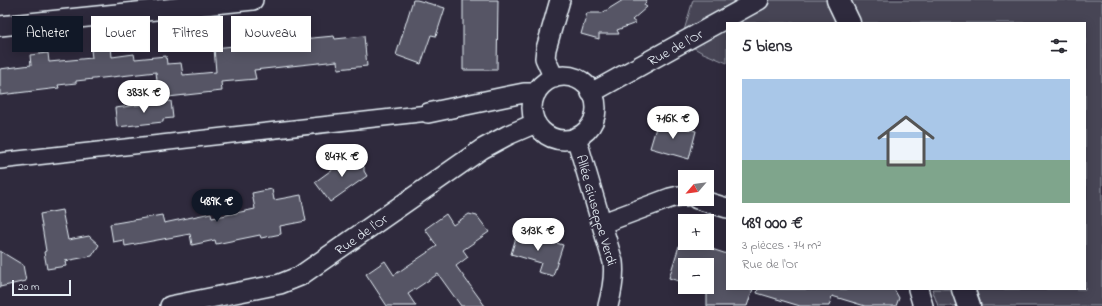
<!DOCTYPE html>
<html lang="fr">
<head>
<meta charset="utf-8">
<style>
  :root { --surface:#fff; --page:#f2f2f3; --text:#2b2b33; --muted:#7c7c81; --accent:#111827 }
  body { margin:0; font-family:"Indie Flower",sans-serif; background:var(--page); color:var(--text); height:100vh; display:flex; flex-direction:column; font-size:15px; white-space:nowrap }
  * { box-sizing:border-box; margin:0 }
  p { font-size:13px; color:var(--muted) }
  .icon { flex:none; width:22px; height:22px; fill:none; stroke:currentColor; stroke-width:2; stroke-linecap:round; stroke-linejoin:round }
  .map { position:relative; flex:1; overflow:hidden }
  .side { position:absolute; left:726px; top:22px; width:360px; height:268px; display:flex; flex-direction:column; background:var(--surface); border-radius:0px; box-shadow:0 2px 10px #0003 }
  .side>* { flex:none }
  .top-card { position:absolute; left:12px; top:16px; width:380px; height:36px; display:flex; gap:8px }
  .needle { width:26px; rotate:242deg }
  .controls { position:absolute; left:678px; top:170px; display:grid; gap:8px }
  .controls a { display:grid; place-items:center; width:36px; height:36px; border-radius:0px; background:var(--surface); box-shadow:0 2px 10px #0003; font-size:20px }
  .scale { position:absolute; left:12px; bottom:10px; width:59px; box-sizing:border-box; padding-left:4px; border:2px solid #e8f1f8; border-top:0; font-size:11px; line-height:14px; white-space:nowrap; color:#e8f1f8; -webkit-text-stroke:3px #2f2a3d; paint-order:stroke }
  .price { position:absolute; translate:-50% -34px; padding:0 9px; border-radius:14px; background:#fff; color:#222; font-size:13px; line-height:26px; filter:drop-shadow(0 1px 2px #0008) }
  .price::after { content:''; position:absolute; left:50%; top:24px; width:12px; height:9px; margin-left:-6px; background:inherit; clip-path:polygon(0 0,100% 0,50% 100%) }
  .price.active { background:var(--accent); color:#fff }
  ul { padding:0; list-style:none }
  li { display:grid; align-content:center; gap:8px; height:212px; padding:0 16px }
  li span { display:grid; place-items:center; height:124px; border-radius:0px; color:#555 }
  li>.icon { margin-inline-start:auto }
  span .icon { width:72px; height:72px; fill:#fffc; stroke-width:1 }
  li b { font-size:17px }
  h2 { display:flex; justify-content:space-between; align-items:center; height:48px; padding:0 16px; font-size:17px }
  .tag { padding:0 14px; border-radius:0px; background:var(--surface); box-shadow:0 2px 10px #0003; font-size:14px; line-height:36px }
  .tag.active { background:var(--accent); color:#fff }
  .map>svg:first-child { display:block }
</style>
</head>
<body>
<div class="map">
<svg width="1102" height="306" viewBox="0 0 1102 306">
  <rect width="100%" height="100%" fill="#2f2a3d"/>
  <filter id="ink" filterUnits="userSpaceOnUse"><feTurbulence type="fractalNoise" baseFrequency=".025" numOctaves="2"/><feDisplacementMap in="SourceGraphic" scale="8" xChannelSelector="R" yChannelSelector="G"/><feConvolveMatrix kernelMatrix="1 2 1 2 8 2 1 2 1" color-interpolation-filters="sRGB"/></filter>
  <g filter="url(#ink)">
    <path fill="#464455" stroke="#979aa6" d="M693,0H1102V306H938L932,289H1085V23H727V63L701,52L684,42L683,34Z"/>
    <path fill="#575565" stroke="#e8f1f8" d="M413,0H417L445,8L436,36L431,35L421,64L396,55Z
      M463,0H498L497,70H463Z
      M623,0H647L644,5L647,7L632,20L636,23L617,30L619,34H599V39L581,34L587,13H602Z
      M334,36L335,39L364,36L367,66L338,69L337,61L254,70L256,79L221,82L222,91L159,98L156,72L76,81V83L58,85L59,88L0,95V69L31,65L30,55L48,53L49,62L92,58L91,50L111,47L112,57L134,54L135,59L166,56L167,64L181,63L183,75L216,72L214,48L234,46V42L249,41V44Z
      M171,101L173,118L163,119V122L117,127L115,108Z
      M658,121L696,131L689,159L650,148Z
      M352,155L355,159L359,160L364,167V171L367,176L330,202L315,182Z
      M272,189L274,200L301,195L306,221L280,226L281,234L261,238L260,235L216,244L215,240L192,245L190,234L125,246L124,240L113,242L110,224L162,215L164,223L211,213L212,218L255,209L252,193Z
      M62,210L68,240L89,236L99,245L92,256L65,261L66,266L47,269L44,252L46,251L40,214Z
      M446,214L453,225L469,214L477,216L489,232L463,250L468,257L456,266L485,306H461L438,274L408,294L416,306H387L366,274L385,261L394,275L437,246L425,229Z
      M518,231L563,245L553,276L538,272L541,263L511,254Z
      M685,243H693L727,254V289H753L747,306H707V290L697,287H707V265H685V283L669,278L679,246Z
      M0,251L23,265L26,281L0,287Z
      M758,289H894L899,298L896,306H865L832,296L829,306H800L757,293Z"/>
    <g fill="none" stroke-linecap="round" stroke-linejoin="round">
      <g stroke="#e8f1f8" stroke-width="18">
        <path id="pedestrian" d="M0,161L428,113"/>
      </g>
      <g stroke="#e8f1f8" stroke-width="22">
        <path id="minor" d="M0,26L253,0
          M532 108a32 32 0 1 1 64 0a32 32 0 1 1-64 0Z
          M554,78L545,58L546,49L560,0
          M591,93L759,0
          M428,113L509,96L524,93H536
          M576,137L613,262C615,277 612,291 608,306
          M697,199L727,208
          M603,223L670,198L679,196H685
          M918,289L923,306
          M170,306L280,284L300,276L482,149L508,135L536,123"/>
      </g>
      <g stroke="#e8f1f8" stroke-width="25">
        <path id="secondary" d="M838,0L849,23
          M963,289L969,306"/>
      </g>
      <use href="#pedestrian" stroke="#2f2a3d" stroke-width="15"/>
      <use href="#minor" stroke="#2f2a3d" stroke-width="19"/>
      <use href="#secondary" stroke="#2f2a3d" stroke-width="22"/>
    </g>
  </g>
  <g text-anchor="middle" stroke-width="3.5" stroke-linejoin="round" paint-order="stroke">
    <g font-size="14" fill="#e8f1f8" stroke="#2f2a3d">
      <text transform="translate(675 47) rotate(-29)" y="5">Rue de l'Or</text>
      <text transform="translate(597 210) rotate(74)" y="5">Allée Giuseppe Verdi</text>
      <text transform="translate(361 234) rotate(-35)" y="5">Rue de l'Or</text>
    </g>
  </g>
</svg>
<div class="controls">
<a><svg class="needle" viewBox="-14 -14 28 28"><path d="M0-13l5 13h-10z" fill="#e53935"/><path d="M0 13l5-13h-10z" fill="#7c7c81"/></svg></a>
<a>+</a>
<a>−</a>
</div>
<div class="scale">20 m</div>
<b class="price" style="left:144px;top:114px">383K €</b>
<b class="price" style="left:673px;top:140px">716K €</b>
<b class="price" style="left:342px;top:178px">847K €</b>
<b class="price active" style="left:217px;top:223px">489K €</b>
<b class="price" style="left:538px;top:252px">313K €</b>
<div class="top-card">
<a class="tag active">Acheter</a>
<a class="tag">Louer</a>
<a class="tag">Filtres</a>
<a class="tag">Nouveau</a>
</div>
<section class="side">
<h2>5 biens<svg class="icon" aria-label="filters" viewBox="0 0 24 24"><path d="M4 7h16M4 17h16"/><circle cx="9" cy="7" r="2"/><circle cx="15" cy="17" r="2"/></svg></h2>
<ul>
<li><span style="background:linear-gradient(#a9c7e8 65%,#7fa58c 0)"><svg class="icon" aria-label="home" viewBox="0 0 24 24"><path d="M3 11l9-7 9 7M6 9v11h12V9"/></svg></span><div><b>489 000 €</b><p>3 pièces · 74 m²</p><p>Rue de l'Or</p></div></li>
</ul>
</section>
</div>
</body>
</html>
